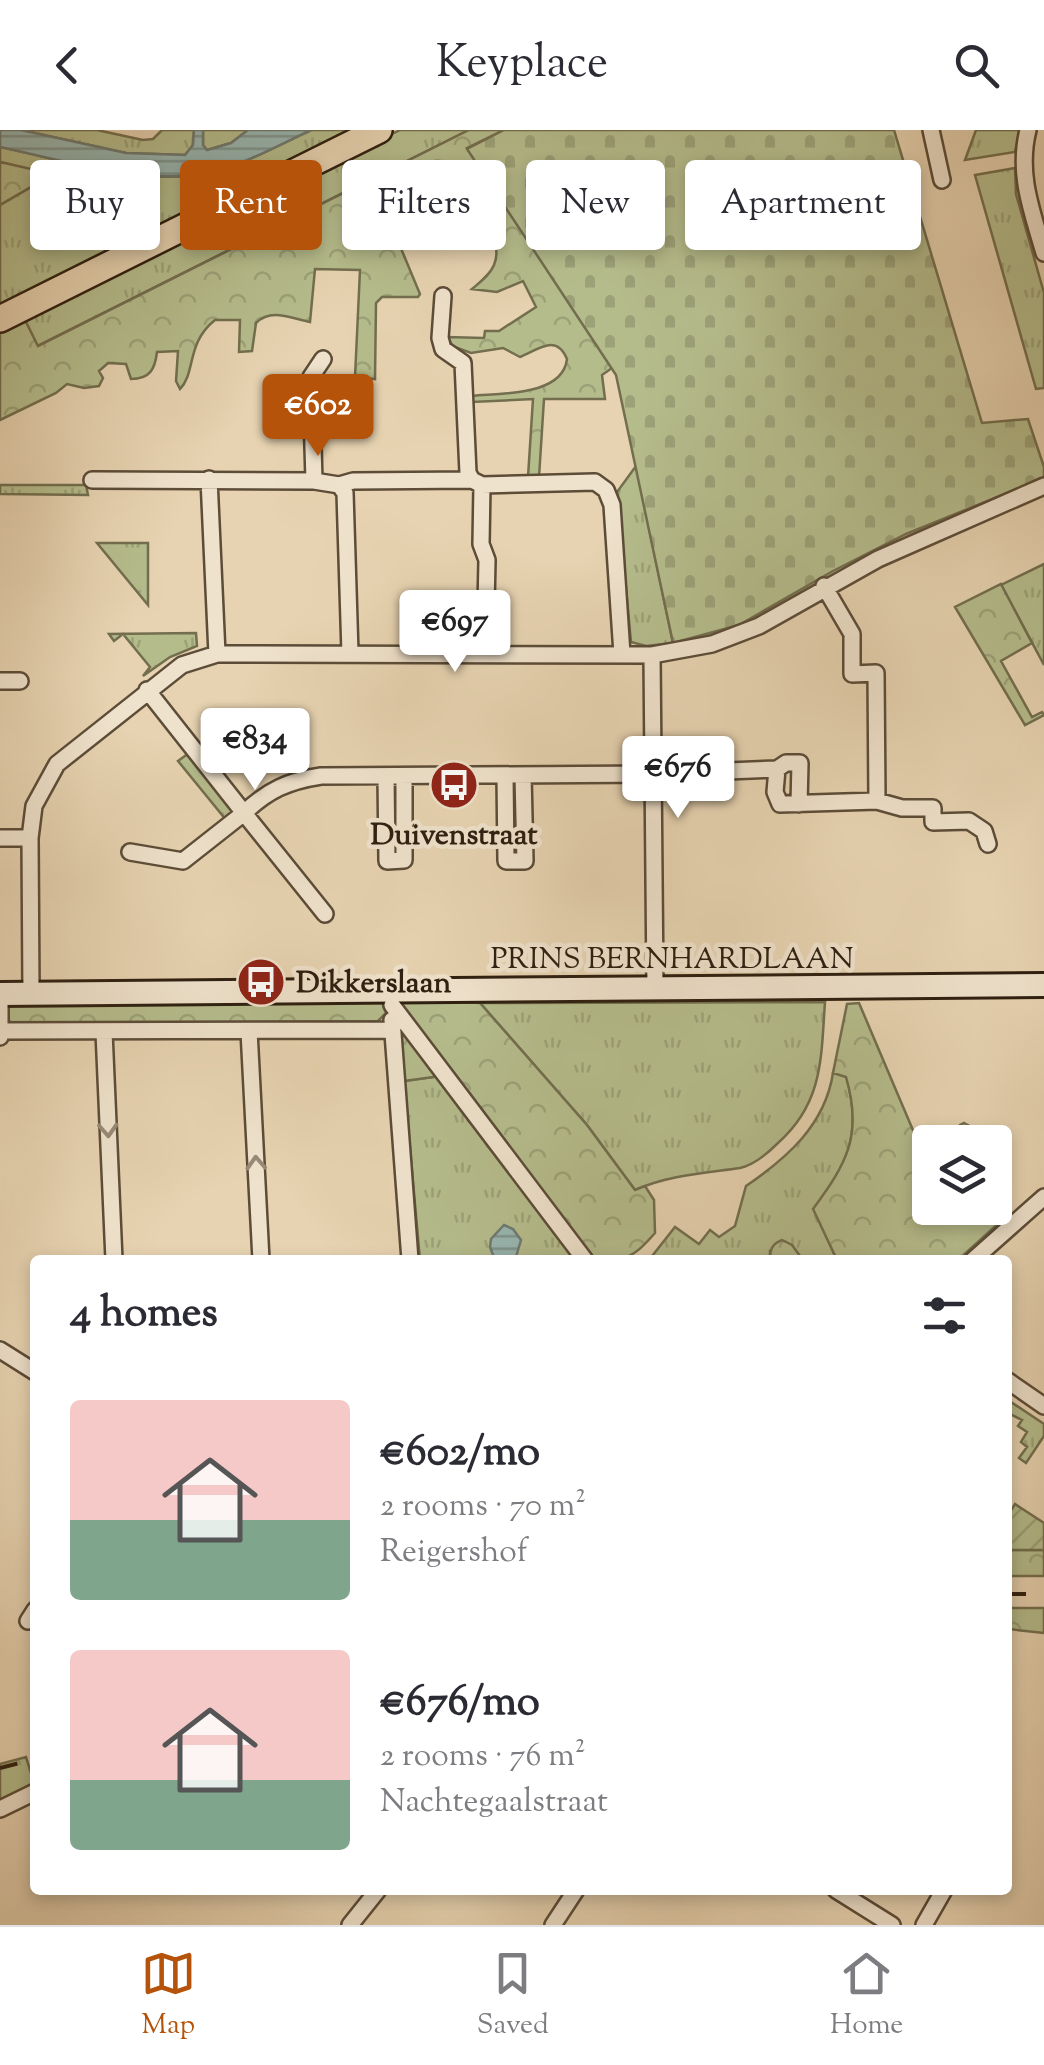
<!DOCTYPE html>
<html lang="en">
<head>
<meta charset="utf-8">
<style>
  :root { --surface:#fff; --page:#f7f7f7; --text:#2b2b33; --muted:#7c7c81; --line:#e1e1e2; --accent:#b45309 }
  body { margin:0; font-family:"Sorts Mill Goudy",serif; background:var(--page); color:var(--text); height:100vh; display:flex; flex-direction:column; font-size:38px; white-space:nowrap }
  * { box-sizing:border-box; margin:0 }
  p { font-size:32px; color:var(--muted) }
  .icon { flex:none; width:55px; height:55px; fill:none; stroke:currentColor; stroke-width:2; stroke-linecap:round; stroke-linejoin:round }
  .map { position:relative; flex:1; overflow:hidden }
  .drawer { position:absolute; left:30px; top:1125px; width:982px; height:640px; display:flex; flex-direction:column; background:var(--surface); border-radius:10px; box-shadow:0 5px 15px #0003 }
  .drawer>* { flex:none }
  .guide { position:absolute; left:30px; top:30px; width:985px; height:90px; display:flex; gap:20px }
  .controls { position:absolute; left:912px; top:995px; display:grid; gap:20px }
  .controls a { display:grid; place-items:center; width:100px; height:100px; border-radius:10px; background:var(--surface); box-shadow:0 5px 15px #0003; font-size:50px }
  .price { position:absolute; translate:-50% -85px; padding:0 22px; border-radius:10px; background:#fff; color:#222; font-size:32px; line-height:65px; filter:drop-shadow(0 2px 5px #0008) }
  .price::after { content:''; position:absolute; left:50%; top:60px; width:30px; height:22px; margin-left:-15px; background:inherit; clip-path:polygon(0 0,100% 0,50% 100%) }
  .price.selected { background:var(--accent); color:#fff }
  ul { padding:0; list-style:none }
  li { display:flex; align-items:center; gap:30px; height:250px; padding:0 40px }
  li span { display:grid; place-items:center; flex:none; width:280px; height:200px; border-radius:10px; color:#555 }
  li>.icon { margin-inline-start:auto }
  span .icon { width:120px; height:120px; fill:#fffc; stroke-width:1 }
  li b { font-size:42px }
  h2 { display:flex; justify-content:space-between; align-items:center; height:120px; padding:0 40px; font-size:42px }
  .chip { padding:0 35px; border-radius:10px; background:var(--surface); box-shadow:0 5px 15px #0003; font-size:35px; line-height:90px }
  .chip.selected { background:var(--accent); color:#fff }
  header { display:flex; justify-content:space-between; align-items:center; height:130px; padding:0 40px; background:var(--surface); font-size:45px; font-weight:600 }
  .tabs { display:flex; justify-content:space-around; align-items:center; height:140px; border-top:2px solid var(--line); background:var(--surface); font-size:28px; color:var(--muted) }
  .tabs a { display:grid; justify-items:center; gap:5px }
  .tabs .selected { color:var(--accent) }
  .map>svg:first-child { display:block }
</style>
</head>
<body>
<header><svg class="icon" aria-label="back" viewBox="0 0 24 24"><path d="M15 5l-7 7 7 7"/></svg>Keyplace<svg class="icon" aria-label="search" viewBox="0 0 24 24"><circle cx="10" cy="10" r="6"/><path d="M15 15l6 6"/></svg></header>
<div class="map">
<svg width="1044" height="1795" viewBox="0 0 1044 1795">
  <defs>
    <pattern id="grass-tufts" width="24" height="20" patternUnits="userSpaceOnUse" patternTransform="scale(2.5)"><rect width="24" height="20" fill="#b5bc8c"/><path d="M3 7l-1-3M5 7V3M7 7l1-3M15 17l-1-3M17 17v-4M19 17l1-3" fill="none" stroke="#9ca178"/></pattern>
    <pattern id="forest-crowns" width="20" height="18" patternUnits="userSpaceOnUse" patternTransform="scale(2.5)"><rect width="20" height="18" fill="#b5bc8c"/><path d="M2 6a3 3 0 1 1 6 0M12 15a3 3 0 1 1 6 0" fill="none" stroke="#9ca178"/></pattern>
    <pattern id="cemetery-stones" width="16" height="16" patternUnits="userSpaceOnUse" patternTransform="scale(2.5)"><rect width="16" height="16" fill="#b5bc8c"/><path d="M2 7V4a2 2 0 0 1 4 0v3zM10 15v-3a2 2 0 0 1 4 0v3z" fill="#9ca178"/></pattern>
    <pattern id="garden-furrows" width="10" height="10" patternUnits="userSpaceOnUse" patternTransform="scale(2.5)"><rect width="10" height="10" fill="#b5bc8c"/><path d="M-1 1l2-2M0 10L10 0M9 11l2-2" fill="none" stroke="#9ca178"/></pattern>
    <pattern id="water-rules" width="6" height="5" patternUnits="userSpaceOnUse" patternTransform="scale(2.5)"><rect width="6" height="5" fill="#98b7b2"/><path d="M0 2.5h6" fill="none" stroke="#7c948f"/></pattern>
  </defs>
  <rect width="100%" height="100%" fill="#e7d3b1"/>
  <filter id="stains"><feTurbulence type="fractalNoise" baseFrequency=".002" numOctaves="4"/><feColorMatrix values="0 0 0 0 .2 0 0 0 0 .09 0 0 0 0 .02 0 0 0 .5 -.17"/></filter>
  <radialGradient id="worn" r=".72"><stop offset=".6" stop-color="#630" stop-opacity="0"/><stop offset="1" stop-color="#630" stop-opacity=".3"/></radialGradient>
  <path fill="url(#grass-tufts)" stroke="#726e4e" stroke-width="2.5" d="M21,0H97L143,10L153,9L162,0H194L193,15L185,25L126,23Z
    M203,0H248L231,13L207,20L203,15Z
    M311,0H357L0,177V75L52,45L0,32V17C64,30 148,58 212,42C247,33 279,15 311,0Z
    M400,0H469L37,216L23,186Z
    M976,0H1020L1015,22L965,30Z
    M1015,38L1016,64L1044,163V258L1036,259L975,45Z
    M636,336L673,513L646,516L631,512L617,362Z
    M0,355H86L88,365L0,364Z
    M97,413H148V475Z
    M1044,434V535L1001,455Z
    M196,503L197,516L170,527L143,546L150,537L123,504L114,511L109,504Z
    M189,623L234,681V686L227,691L178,631Z
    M825,872C821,929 823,973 778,1013C768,1023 754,1035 740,1038C705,1043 668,1045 635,1060L587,995L480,873Z
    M833,943L846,946C863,1005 847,1033 814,1079L837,1130H803L802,1127L770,1121V1130H649L675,1097L699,1114L710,1100L719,1107L735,1096L746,1056C787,1028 825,995 833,943Z
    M440,946L576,1130H420L404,951Z
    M1008,1270L1044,1294V1306L1026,1333L1019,1328L1027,1317L1021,1312L1027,1302L1018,1296L1022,1290L1008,1283Z"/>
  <path fill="url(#forest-crowns)" stroke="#726e4e" stroke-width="2.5" d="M469,0H504L467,18L612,238L602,245L605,269H544L539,347H528L533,269L472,272V266C501,263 563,266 567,229C556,203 538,220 520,227L503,218L471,223L452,216L448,207L484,208L485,201H499L536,177L523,151L497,162L472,159C480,152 490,145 494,135C505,108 476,78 449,86C431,91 415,105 400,116L420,164L418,167H382L376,173L375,249L355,247L360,140L315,139L310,192C290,188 271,178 256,193L252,221L239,222L240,190H215C186,213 196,243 180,259L176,251L178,221L157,222C155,239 150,249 131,249L126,234L108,233L99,241L103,248L99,256L84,258L67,254L56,263L0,290V198L23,186L38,216Z
    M0,32L53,44L0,75Z
    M1001,454L1032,513L1001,531L1032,587L1042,582L1044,585L1025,595L955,477Z
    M398,868L480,873L587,995L635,1060L645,1056L654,1070L655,1103C631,1130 627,1130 592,1130L440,946L404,951Z
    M382,872L386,883L378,891L12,894L8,889L9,873Z
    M859,873L918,1012L930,1026V1078H995V1047L1010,1083L958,1130H837L813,1079C847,1033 863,1005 846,947L833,943L847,874Z
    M964,993L975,999L981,1012H950L960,995Z
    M782,1110L792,1115L803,1130H770C770,1119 772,1114 782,1110Z
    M1008,1420H1044V1446H1008Z
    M1008,1478H1044V1503L1008,1499Z
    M26,1627L35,1656L0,1672V1634Z"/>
  <path fill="url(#cemetery-stones)" stroke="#726e4e" stroke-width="2.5" d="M504,0H894L982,293L1028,289L1044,337V348L906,404L833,441L739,495L673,513L616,245L467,19Z"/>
  <path fill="url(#garden-furrows)" stroke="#726e4e" stroke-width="2.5" d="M1015,1374L1044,1393V1420H1008V1385Z"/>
  <path fill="url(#water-rules)" stroke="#6e7a71" stroke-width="2.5" d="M0,0H21L126,23L185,25L193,15L194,0H203V15L207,20L231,13L248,0H311C279,15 247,33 212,42C150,57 62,30 0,17Z
    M504,1095L513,1099L521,1110L515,1130H495L490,1117L491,1109Z"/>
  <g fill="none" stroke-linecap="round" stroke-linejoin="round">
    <g stroke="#5c4c38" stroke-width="20">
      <path id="street" d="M931,0L942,50
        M1028,0C1017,44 1032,81 1044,123
        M443,166L440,208L443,219L463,233L468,343L472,350L482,355L595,352L606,360L612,375L622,524
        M209,349L217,524
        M92,350L314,351L339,355L345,363L350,523
        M314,351L311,247L323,229
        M339,355L353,351L472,350
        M482,355L481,414L487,430L485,522
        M824,456L852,504V544L876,543L877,671
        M652,525L655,858
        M0,551H20
        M147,560L244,683C268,660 288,651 321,646L655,644L777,639L786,633H800L799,674
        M777,639L775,662L780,674L877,671L902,678H933V692L969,691L984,701L988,714
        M505,645L506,731H525L523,645
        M386,646L387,731L404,730V646
        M0,708H30
        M130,722L183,731L244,683L325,784
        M31,864L30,708L34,676L57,634L182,535L217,524L652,525L712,514L759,496L878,429L1044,356
        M392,875L585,1130
        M392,890L410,1130
        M2,901L391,900
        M249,901L261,1130
        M104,902L114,1130
        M0,907V864
        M973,1130L1044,1067
        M0,1220L35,1242
        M1008,1251L1044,1276
        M28,1491L35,1480
        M0,1679L35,1662
        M836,1760L892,1795
        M350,1795L378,1760
        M553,1795L576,1760
        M924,1795L944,1760"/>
    </g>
    <g stroke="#2e1f10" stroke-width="28">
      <path id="secondary" d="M0,864L1044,855"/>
    </g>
    <g stroke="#2e1f10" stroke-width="30">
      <path id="primary" d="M0,189L379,0"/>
    </g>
    <use href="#street" stroke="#efe2cc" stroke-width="15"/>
    <use href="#secondary" stroke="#efe2cc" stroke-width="22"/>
    <use href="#primary" stroke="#e7d3b1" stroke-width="25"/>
    <path stroke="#2e1f10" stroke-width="4" stroke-dasharray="18 18" stroke-linecap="butt" d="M1008,1464H1044
      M0,1638L35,1629"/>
  </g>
  <defs><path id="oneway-chevron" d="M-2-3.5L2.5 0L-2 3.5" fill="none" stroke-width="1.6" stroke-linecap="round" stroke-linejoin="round" transform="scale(2.5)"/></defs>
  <g stroke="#988a77">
    <use href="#oneway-chevron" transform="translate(108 1000) rotate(87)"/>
    <use href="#oneway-chevron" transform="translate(256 1033) rotate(-93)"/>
  </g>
  <defs>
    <g id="bus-disc" transform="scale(2.5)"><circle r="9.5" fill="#8f2418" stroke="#efe2cc"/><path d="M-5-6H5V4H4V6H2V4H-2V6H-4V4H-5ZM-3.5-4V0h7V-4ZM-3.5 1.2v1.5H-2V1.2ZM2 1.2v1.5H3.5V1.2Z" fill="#fff"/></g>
  </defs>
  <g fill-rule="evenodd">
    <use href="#bus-disc" x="454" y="655"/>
    <use href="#bus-disc" x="261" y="852"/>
  </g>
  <g text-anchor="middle" stroke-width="9" stroke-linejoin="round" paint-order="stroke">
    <g font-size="30" font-weight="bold" fill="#2e1f10" stroke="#efe2cc">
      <text x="454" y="714">Duivenstraat</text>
      <text x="296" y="862" text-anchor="start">Dikkerslaan</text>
    </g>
    <g font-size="30" fill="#2e1f10" stroke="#efe2cc">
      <text x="672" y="838">PRINS BERNHARDLAAN</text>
    </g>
  </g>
  <rect width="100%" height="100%" filter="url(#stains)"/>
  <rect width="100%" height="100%" fill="url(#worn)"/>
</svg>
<div class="controls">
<a><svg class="icon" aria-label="layers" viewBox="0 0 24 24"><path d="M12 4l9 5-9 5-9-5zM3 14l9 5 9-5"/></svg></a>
</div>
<b class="price selected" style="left:318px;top:329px">€602</b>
<b class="price" style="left:455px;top:545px">€697</b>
<b class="price" style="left:255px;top:663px">€834</b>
<b class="price" style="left:678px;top:691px">€676</b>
<div class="guide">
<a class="chip">Buy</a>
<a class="chip selected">Rent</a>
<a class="chip">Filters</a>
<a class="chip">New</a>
<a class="chip">Apartment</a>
</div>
<section class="drawer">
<h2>4 homes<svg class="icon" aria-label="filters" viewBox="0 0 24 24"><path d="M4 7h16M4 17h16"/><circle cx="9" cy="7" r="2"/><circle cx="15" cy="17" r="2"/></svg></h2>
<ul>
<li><span style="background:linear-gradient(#f6c9c9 60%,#7fa58c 0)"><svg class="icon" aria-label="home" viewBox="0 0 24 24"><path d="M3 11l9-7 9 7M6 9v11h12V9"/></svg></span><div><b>€602/mo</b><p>2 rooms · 70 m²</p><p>Reigershof</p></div></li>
<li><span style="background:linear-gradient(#f6c9c9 65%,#7fa58c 0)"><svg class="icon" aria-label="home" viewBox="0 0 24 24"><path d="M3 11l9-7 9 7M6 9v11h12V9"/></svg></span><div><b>€676/mo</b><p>2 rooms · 76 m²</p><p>Nachtegaalstraat</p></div></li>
</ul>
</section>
</div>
<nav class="tabs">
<a class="selected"><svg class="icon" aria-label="map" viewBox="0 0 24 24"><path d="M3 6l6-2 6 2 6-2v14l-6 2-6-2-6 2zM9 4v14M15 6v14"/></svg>Map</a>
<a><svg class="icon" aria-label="saved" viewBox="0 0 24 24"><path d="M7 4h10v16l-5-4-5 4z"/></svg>Saved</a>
<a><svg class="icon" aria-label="home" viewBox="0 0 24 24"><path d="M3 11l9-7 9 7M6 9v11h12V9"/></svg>Home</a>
</nav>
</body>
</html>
